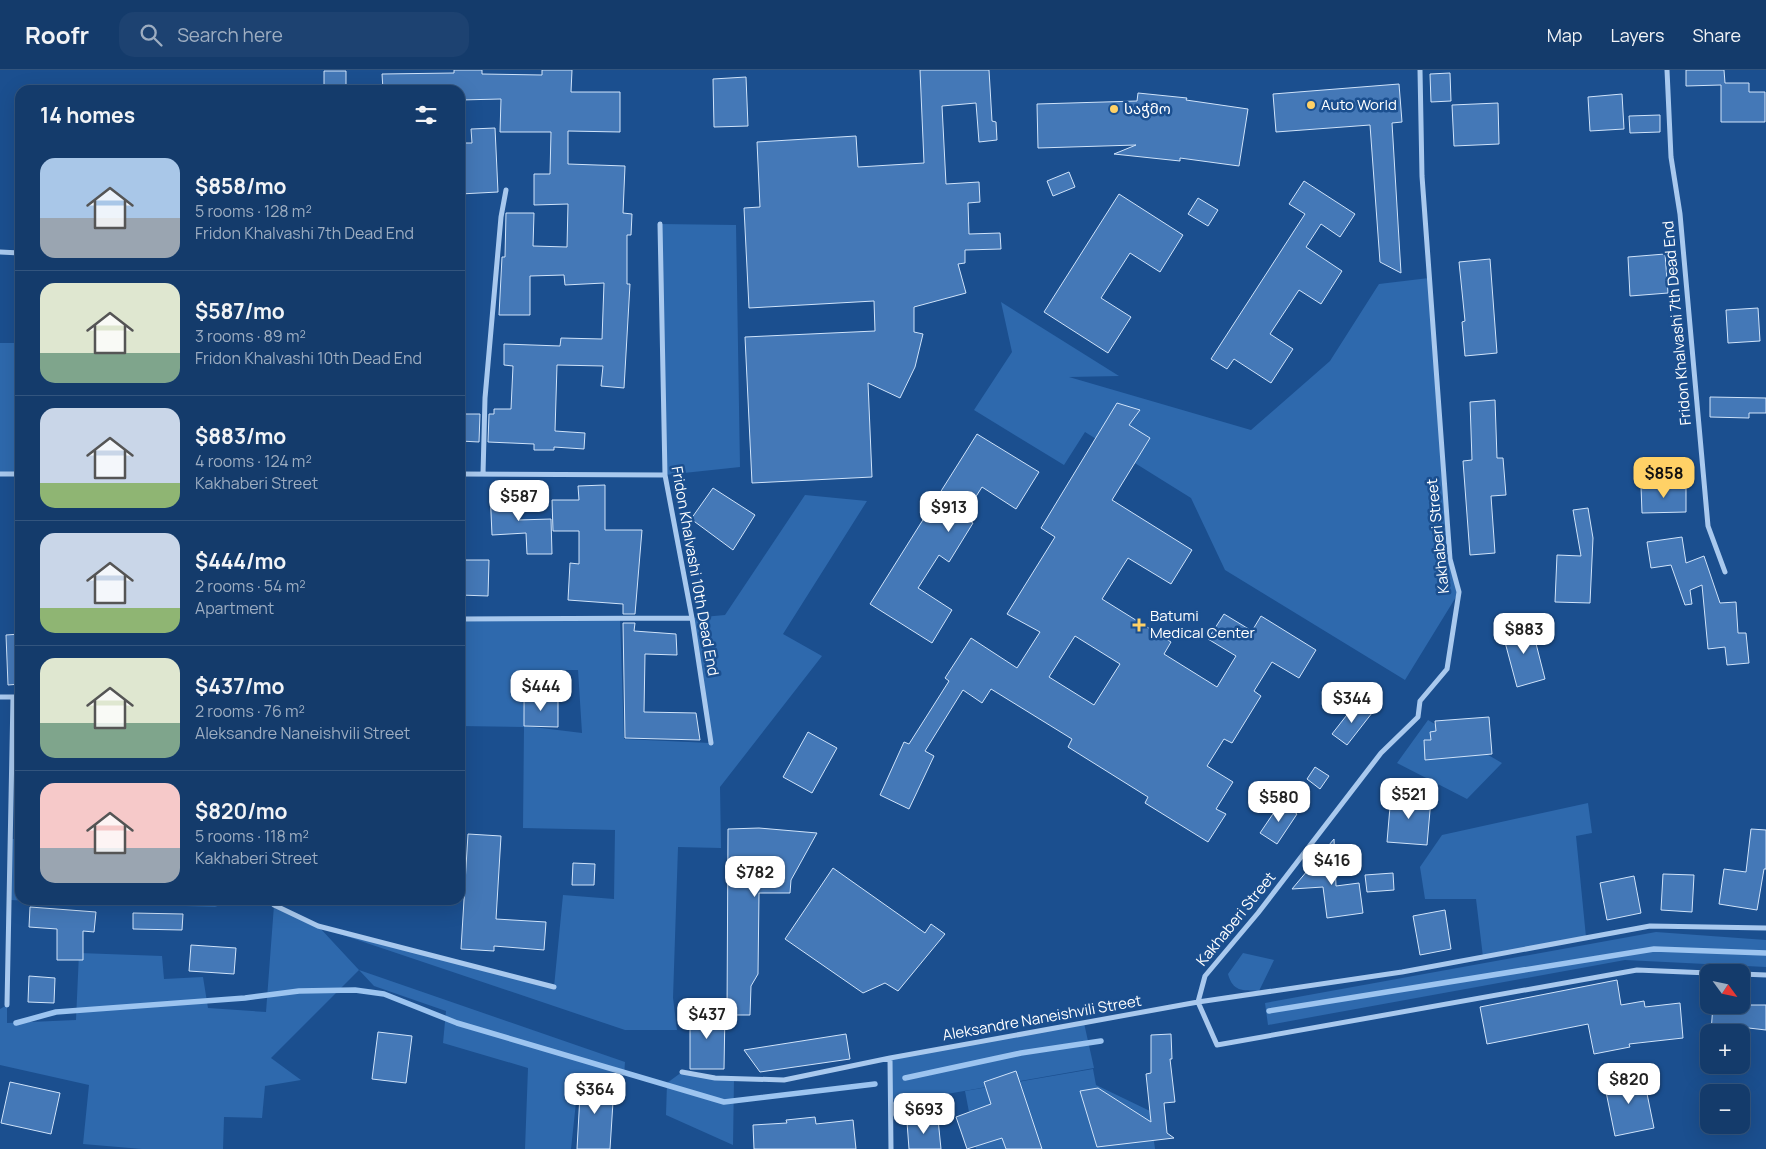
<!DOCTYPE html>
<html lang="en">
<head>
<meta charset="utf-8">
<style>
  :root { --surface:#143b6b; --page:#1d4271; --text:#f1f3f6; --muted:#9dadc1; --line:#33557e; --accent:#ffd166 }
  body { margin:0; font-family:Manrope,"Noto Sans Georgian",sans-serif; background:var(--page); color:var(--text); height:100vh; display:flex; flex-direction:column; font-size:19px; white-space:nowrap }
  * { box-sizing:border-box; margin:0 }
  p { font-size:16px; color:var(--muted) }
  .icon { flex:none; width:28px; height:28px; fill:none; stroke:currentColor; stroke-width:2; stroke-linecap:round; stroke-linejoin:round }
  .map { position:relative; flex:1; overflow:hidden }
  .panel { position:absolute; left:15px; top:15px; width:450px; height:820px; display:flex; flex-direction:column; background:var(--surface); border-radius:15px; box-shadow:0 5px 20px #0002,0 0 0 1px var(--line) }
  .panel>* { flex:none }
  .needle { width:32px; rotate:123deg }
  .controls { position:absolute; left:1700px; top:894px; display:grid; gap:10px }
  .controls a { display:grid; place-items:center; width:50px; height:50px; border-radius:10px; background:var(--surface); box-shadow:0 5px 20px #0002,0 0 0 1px var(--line); font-size:25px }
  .price { position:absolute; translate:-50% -42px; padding:0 11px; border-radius:10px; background:#fff; color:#222; font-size:16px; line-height:32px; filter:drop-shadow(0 1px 2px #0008) }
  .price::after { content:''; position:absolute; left:50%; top:30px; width:15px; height:11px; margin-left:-8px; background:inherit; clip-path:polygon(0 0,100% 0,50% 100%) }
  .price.selected { background:var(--accent); color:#111 }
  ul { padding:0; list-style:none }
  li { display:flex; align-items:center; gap:15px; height:125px; padding:0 25px }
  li+li { border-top:1px solid var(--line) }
  li span { display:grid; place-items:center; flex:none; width:140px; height:100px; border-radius:15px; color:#555 }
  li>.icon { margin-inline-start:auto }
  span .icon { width:60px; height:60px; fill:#fffc; stroke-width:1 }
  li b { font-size:21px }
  h2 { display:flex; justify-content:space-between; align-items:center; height:60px; padding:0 25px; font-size:21px }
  header { display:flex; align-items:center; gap:30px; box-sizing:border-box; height:70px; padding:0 25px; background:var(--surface); border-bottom:1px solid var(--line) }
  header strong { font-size:24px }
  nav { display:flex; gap:28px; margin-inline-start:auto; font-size:18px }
  .search { width:350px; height:45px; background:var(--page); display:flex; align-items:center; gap:12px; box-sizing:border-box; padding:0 18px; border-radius:15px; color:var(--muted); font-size:19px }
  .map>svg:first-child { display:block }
</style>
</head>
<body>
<header>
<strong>Roofr</strong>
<div class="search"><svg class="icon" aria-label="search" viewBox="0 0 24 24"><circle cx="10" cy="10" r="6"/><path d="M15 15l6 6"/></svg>Search here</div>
<nav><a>Map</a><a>Layers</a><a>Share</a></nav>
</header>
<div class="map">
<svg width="1766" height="1079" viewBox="0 0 1766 1079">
  <rect width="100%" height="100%" fill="#1b4f8f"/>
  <path fill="#2e69ad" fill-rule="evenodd" d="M660,154L736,155L740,397L665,405Z
    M1429,208L1450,489L1459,522L1405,610L1225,500L1191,428L1085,362L1064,395L974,340L1012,282L1001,232L1119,306L1069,307L1251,360L1330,291L1379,214Z
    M0,273H20V308H17L20,404H0Z
    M805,425L867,431L783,564L822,586L720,717L721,778L678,777L673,928L677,960H625L319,857L359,900L625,992L624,1006L579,1004L571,1079H525L528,998L443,973L446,941L374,916L359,900L271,988L301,1010L265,1016L262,1048L224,1047L223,1079H142L83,1074L89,1015L0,995V939L7,935V953L76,950L79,883L162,886L164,909L203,907L208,938L266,942L274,835L318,856L554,917L563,825L614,829L615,760L523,758L524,657L460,656V549L620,548L624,669L710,673L692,548L725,545ZM520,600H578L582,663L525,656Z
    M1428,650L1502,693L1467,729L1397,693Z
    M1588,733L1592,763L1576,766L1586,867L1483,887L1476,829H1425L1420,797L1442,765Z
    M10,769H20V830H233L215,837L9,830Z
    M1656,862L1766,870V897L1625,890L1268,955L1265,933Z
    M1243,883L1274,890L1259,921C1242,920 1233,922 1228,904Z
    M1084,953L1094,998L890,1034V988Z
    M1093,999L1096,1015L1150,1041L1155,1079H976L965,1021Z
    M682,1002L734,1008L733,1075L666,1045L667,1013Z"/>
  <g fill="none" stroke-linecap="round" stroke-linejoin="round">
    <path stroke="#9cc4f0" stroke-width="5.5" d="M1269,941L1654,879L1766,883
      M16,953L56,942L245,928L299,921L355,920L384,924L457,953L724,1032L875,1014
      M905,1008L1021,983L1101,971"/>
  </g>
  <path fill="#4478b7" stroke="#cfe3fa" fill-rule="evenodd" d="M454,0H482V4L542,5V0H572L571,22H620V62L568,61V94L625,96L623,143L632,144L631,165H627V214H630L624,318L601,316L603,296L557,295L555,361L585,363L584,379L554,377V380H534V374L488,372L489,344H494V339H511L513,296L504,295V274L560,276L561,268L602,269L604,213L565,215L564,205L530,206V245H499L502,187H505L506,143H534L533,176L567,177L568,134L534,135V104H550L551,62H500L501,29L460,30V20H383L382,4L454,3Z
    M920,0H989L992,51L996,52L997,70L979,72L976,33L942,36L946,114L979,112L980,132L968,133L969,164L1000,163L1001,179L965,180V193L958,194L966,223L914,237V262L923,264L915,297L900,328L868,313L872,407L752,413L745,267L875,261L874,231L749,238L744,138L760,137L757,72L856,66L858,97L924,93Z
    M1686,0H1724L1725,13H1749V22H1765V52H1721V15L1686,16Z
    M324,1H346V20H324Z
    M1450,3L1451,31L1431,32L1430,4Z
    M746,7L748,56L714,57L713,9Z
    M1399,14L1402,52L1392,53L1401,203L1380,192L1370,55L1276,62L1273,24Z
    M1138,23L1187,28L1186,30L1248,39L1239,96L1180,88V91L1114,84L1136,75L1038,78L1037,34L1137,31Z
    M1622,24L1624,59L1590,61L1588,27Z
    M1498,33L1499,74L1454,76L1452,35Z
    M1660,45V62L1630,63L1629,46Z
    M495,58L498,122L460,124V73H472L471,59Z
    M1069,102L1075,117L1053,126L1047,111Z
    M1304,111L1355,144L1340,167L1321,154L1306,177L1342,201L1321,234L1299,220L1270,264L1293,279L1271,313L1234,289L1227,299L1211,289L1305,144L1289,134Z
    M1119,124L1183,165L1160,202L1130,183L1101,228L1131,247L1108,283L1044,242Z
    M1198,128L1218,140L1208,156L1188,144Z
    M1665,184L1668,223L1630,226L1628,187Z
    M1490,189L1497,283L1465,286L1462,252L1465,251L1459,192Z
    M1758,238L1760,271L1728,273L1726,240Z
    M1710,327L1766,328V343H1749V348L1710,347Z
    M1495,330L1497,388H1503L1506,425L1491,426L1495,483L1470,485L1463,391L1472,390L1470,332Z
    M1117,333L1140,340L1129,355L1150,368L1112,430L1192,480L1171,514L1128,488L1102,529L1171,572L1164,584L1217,617L1236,586L1208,569L1224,544L1252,561L1261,546L1316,580L1299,608L1272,592L1254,621L1261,626L1232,673L1224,669L1207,696L1233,712L1216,739L1226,744L1208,772L1145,733L1148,727L1068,677L1072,669L991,619L982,633L963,620L925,681L934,686L909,739L880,725L904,672L909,674L949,611L945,608L971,568L1017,598L1040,562L1007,544L1055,467L1041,458ZM1075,566L1120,594L1094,635L1049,607Z
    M460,344H480L479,372L460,371Z
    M977,364L1039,402L1016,439L982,417L963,447L973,453L949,492L939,485L918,518L952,540L932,573L870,534Z
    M605,415V460H642L635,544H623V534L568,530L570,493L579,494V461H553L552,430H579L578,416Z
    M1641,416H1686V442L1642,443Z
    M517,418L518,450L551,449L552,484H527L526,463L492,465L490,420Z
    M713,418L755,445L733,480L691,449Z
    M1588,438L1593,468L1590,533L1555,532L1557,485L1581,486L1573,440Z
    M1682,467L1686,493L1704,486L1720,533L1736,532L1738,563H1746L1749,593L1727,595L1725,577L1708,579L1702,515L1690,520L1692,534L1685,535L1671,495L1651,498L1647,472Z
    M460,490H489L488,526L460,525Z
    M623,553H635L634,561L676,564L677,585L645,584L644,642L696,643L700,670L625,668Z
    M1531,554L1545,609L1517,617L1502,561Z
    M20,564V614L8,615L6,565Z
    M524,627H558V657L524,656Z
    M1357,632L1372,643L1347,675L1332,664Z
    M1489,647L1492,684L1425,690L1424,670H1431L1430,662L1436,661L1435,651Z
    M808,662L837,678L812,723L783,707Z
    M1315,697L1329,706L1320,719L1307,709Z
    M1391,725L1431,729L1427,775L1387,772Z
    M1281,732L1297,744L1277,774L1260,763Z
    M759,758L817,763L791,810L790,823H759L758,904L751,916L750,945H727L728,759Z
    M1751,759L1766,760V799H1764L1757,840L1719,834L1724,799L1746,802Z
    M468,764L501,766L496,849L546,852L544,880L494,876V881L461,879Z
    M1334,769L1336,816L1359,813L1363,843L1327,848L1323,817L1292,819Z
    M573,793L595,794L594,815H572Z
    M833,798L925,863L931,854L945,864L898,921L885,913L863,923L785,869Z
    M1393,803L1394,820L1367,822L1365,805Z
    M1663,804L1694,805L1692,842L1661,840Z
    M1634,806L1641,843L1607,850L1600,813Z
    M30,837L96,842L94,862L83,861V890H57V859L29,857Z
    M1445,840L1451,879L1420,885L1413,846Z
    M133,843L183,844L182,860L133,859Z
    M191,875L236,878L234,904L189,901Z
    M29,906L55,908L54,933L28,932Z
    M1617,910L1621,935L1644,931L1645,937L1680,933L1683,968L1629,974L1630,977L1594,984L1588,954L1487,974L1480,937Z
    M1713,935H1766V960L1740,957L1739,962H1711Z
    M690,942H725L724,999H690Z
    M378,962L412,966L406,1013L372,1009Z
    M846,964L850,989L760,1002L744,980Z
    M1171,964L1172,989H1170L1175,1032L1164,1033L1167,1063L1174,1068L1097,1077L1080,1021L1098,1018L1151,1052L1146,1004L1151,1003V965Z
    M1016,1001L1042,1079H1006L1002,1068L967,1079L956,1047L991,1034L984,1012Z
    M1643,1004L1654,1058L1615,1066L1604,1012Z
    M581,1007L614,1016L610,1079H577Z
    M10,1012L60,1023L51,1064L1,1053Z
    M815,1047L816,1054L853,1050L856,1079H754L753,1055L787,1053L786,1050Z
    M938,1049L941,1079H909L907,1052Z"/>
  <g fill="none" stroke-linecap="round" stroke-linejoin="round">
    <path stroke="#a9c9ee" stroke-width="5" d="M1420,0L1422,106L1450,489L1459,522L1447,599L1420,631L1418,647L1381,683L1258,843L1205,906L1198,932L1217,975L1637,900L1709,903
      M1667,0L1671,87L1680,144L1708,456L1725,502
      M660,154L665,405L692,548L711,673
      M0,182L20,183
      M0,404H20
      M460,404L665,405
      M483,404L485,328L501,147L506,120
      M460,549L692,548
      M0,627H20
      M269,830L274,835L318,856L554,917
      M1741,904L1766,905
      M7,935L13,627
      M890,988L891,1079
      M682,1002L715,1008L784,1010L890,988L1198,932L1402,902L1650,856L1766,858"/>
  </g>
  <g fill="#ffd166" stroke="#1b4f8f" stroke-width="2">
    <circle cx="1311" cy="35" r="5"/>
    <circle cx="1114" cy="39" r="5"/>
    <path d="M1136.5 547.5h5v5h5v5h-5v5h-5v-5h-5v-5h5z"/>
  </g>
  <g text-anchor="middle" stroke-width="5" stroke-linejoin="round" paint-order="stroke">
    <g font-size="15" fill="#fff" stroke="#1b4f8f" text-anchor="start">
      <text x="1321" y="40">Auto World</text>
      <text x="1124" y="44">საჭმო</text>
      <text x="1150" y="551">Batumi<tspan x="1150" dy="17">Medical Center</tspan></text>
    </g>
    <g font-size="15" fill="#fff" stroke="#1b4f8f">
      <text transform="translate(1677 253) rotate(-95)" y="5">Fridon Khalvashi 7th Dead End</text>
      <text transform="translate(1438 466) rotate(-96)" y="5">Kakhaberi Street</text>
      <text transform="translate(695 501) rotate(80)" y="5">Fridon Khalvashi 10th Dead End</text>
      <text transform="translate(1236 849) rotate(-51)" y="5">Kakhaberi Street</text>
      <text transform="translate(1042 948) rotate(-10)" y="5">Aleksandre Naneishvili Street</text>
    </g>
  </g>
</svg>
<div class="controls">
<a><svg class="needle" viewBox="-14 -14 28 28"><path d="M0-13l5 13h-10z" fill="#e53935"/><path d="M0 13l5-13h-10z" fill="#9dadc1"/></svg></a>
<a>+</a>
<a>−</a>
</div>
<b class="price selected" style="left:1664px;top:429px">$858</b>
<b class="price" style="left:519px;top:452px">$587</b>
<b class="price" style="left:949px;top:463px">$913</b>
<b class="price" style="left:1524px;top:585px">$883</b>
<b class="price" style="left:541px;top:642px">$444</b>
<b class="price" style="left:1352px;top:654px">$344</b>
<b class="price" style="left:1409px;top:750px">$521</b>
<b class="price" style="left:1279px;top:753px">$580</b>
<b class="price" style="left:1332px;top:816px">$416</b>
<b class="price" style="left:755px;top:828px">$782</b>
<b class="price" style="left:707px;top:970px">$437</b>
<b class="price" style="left:1629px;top:1035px">$820</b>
<b class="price" style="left:595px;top:1045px">$364</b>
<b class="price" style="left:924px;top:1065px">$693</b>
<section class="panel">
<h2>14 homes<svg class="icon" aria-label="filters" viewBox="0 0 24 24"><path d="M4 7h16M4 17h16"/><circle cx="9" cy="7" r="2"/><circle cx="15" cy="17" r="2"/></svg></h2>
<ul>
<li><span style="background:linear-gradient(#a9c7e8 60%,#9aa5b1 0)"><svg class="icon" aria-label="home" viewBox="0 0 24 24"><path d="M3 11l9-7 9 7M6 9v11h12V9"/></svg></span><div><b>$858/mo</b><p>5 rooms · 128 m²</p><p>Fridon Khalvashi 7th Dead End</p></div></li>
<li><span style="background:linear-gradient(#dfe7d0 70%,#7fa58c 0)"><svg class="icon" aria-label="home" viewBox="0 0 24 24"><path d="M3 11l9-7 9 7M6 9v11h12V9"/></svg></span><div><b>$587/mo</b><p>3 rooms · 89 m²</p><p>Fridon Khalvashi 10th Dead End</p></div></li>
<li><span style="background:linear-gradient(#c9d6e8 75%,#8fb573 0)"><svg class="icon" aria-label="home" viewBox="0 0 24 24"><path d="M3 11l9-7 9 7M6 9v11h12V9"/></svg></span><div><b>$883/mo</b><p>4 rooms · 124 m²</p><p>Kakhaberi Street</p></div></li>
<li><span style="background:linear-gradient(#c9d6e8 75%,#8fb573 0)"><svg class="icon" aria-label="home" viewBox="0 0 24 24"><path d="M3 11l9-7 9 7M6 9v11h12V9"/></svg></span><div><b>$444/mo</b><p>2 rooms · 54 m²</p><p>Apartment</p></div></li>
<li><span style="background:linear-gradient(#dfe7d0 65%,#7fa58c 0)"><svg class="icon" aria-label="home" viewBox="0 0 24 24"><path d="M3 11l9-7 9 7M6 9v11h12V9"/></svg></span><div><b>$437/mo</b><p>2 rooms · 76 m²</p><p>Aleksandre Naneishvili Street</p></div></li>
<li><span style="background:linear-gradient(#f6c9c9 65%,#9aa5b1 0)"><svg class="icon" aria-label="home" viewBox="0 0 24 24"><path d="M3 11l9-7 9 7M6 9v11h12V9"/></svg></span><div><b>$820/mo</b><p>5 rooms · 118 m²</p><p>Kakhaberi Street</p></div></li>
</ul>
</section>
</div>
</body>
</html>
